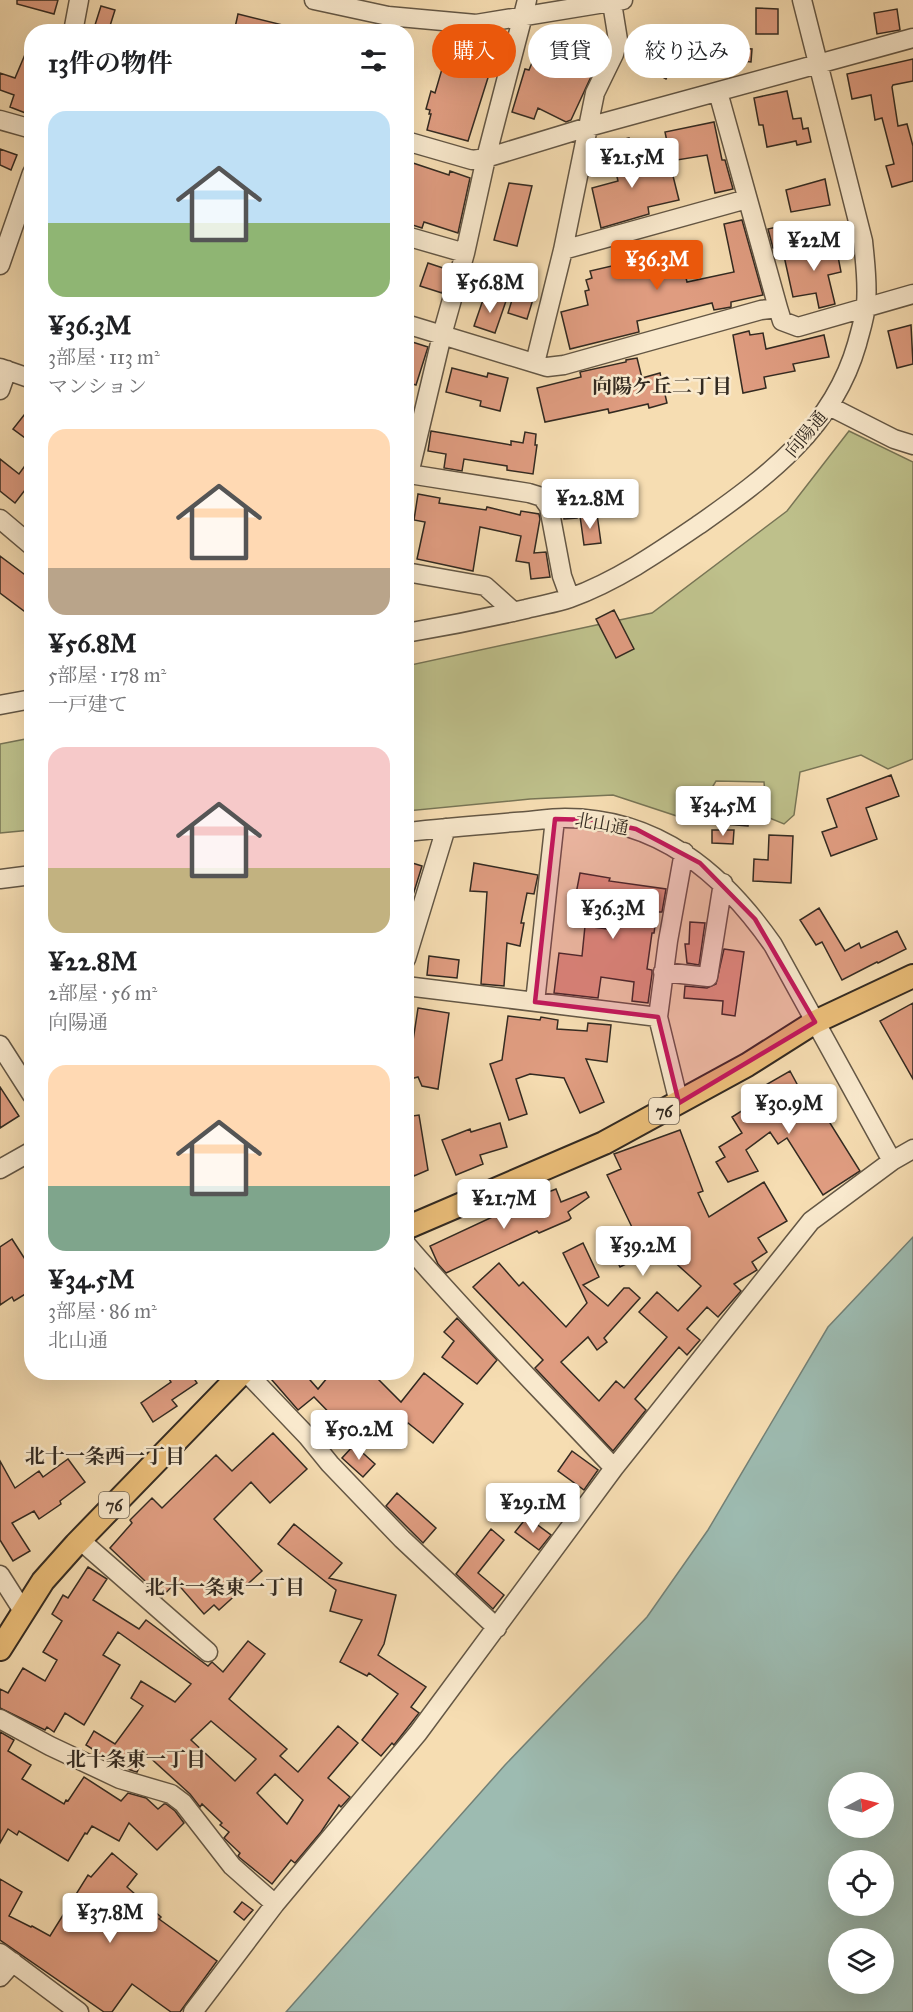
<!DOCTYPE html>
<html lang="ja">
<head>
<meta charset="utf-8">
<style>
  :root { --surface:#fff; --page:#f2f2f2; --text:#202124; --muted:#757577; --accent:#ea580c }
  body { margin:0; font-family:"IM FELL Great Primer","Noto Serif JP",serif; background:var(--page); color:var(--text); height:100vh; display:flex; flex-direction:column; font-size:22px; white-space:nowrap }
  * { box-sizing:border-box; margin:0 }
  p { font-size:20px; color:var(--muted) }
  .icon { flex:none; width:33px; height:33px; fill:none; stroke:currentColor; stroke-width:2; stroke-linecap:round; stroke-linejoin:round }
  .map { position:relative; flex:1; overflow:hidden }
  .panel { position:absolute; left:24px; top:24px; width:390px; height:1356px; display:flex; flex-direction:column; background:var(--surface); border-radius:24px; box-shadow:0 6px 24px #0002 }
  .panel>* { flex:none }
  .guide { position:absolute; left:432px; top:24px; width:390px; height:54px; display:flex; gap:12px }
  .needle { width:39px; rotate:83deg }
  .controls { position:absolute; left:828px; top:1772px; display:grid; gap:12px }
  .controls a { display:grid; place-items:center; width:66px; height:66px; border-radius:50%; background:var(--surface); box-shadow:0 6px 24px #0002; font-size:30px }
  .price { position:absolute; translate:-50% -51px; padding:0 14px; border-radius:6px; background:#fff; color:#222; font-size:20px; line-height:39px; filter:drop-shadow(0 2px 3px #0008) }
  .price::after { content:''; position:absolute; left:50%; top:36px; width:18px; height:14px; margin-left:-9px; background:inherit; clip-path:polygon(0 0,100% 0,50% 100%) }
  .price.active { background:var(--accent); color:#fff }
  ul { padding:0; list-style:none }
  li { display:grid; align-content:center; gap:12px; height:318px; padding:0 24px }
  li span { display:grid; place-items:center; height:186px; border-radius:18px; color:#555 }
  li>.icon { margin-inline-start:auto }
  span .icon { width:108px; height:108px; fill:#fffc; stroke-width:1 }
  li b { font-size:26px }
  h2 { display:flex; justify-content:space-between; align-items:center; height:72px; padding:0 24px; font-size:26px }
  .pill { padding:0 21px; border-radius:27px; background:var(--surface); box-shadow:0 6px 24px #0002; font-size:21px; line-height:54px }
  .pill.active { background:var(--accent); color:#fff }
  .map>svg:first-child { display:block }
</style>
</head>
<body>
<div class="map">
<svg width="913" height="2012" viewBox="0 0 913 2012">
  <rect width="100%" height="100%" fill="#f6ddb2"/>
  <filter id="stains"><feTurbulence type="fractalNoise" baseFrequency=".00333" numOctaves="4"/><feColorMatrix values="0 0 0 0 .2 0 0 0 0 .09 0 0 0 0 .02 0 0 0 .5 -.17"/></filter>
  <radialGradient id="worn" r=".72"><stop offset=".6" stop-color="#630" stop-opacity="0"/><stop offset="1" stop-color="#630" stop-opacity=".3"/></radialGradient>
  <path fill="#bec08b" stroke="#787556" stroke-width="1.5" d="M849,431L913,462V759L888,769L861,755L800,772L794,815L784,824L767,817L764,782L716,781L692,821L613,795L530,799L407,811L406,666L652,613L787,511Z
    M31,738V830L0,833V744Z"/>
  <path fill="#9dbbb1" stroke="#738177" stroke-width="1.5" fill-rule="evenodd" d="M913,1237V2012H286L505,1765L647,1617L708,1530L828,1327ZM838,1782H884V1827H838ZM838,1860H884V1905H838ZM838,1938H884V1983H838Z"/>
  <path fill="#df9c80" stroke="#332a21" stroke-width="1.5" fill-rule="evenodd" d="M17,0H58L54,14L17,4Z
    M101,6L115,10L109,29L95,25Z
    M756,8L778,9V34H756Z
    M897,9L900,30L877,34L874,13Z
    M238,14L291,27V32H234Z
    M32,38V105L28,114L10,107L14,95L0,90V73L15,78Z
    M709,42L722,47L752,49L751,62L722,59L717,71L700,64Z
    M540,43L595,68L571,120L566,122L538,108L534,119L512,112L525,69L529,70Z
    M655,43L678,56L666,79L643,66Z
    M447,52L492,65L468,141L427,130L431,114H429L430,110L426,109L431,91L435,93Z
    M913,59V81L893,85L892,87L898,126L907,124L913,146V181L892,187L886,166L894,164L882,118L875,120L871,95L852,99L847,74Z
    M787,91L793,119L801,118L803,129L808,128L811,142L797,145L796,141L767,147L763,125H759L754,98Z
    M714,122L722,160H725L733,189L715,193L707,155L671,161L665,132Z
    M629,138L638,176L671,168L679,200L648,207L649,214L601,228L592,188L618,181L609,143Z
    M0,149L17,155L11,170L0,165Z
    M413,163L449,175L450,171L470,178L458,233L424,222L422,228L406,223V203L411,188L406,187V183Z
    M825,179L830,205L791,212L786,190Z
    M509,183L532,186L517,246L494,240Z
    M742,220L763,295L731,302V307L714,310L712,303L637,321L639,332L570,349L561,312L588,305L585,291L589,290L586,280L592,278L590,271L625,263L623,255L643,250L645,257L679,248L687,282L734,272L724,224Z
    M786,225L790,244L773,248L768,229Z
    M835,241L841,272L828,275L835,304L819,308L816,293L793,297L784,256L817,249L816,245Z
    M428,263L449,270L442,293L420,286Z
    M515,290L534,296L527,319L508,313Z
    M485,294L506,301L495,333L474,326Z
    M911,325L913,364L897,368L888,331Z
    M749,331L750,335L763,333L766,349L824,335L829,357L793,364L795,371L764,377L766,388L743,393L733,335Z
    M406,340L428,347L416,385L406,382Z
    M637,358L642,378L660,373L667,403L649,408L648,404L609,413L608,409L545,422L537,388L581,377L580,372L626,362V360Z
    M452,368L487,377L488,373L508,378L500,411L480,406L481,401L446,392Z
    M32,405V443L13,429Z
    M431,431L511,445V441L523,443L525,432L536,434L535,445H537L533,474L507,470V466L464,459L462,471L444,468L446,454L428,451Z
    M32,456V481L15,503L0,491V459L19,474Z
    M418,494L440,498L439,503L486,510L487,507L520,515L521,511L539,514L540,519L534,553L546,552L550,577L531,579L529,563L516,561L521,536L480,527L473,571L417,559L425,522L414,520Z
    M576,505L577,518L564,519L563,506Z
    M597,514L601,543L584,545L580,516Z
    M0,556L32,580V617L0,593Z
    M614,610L634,649L616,658L596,619Z
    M891,775L899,796L866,808L877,839L831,856L822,832L837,827L827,799Z
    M727,795L751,797L748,826L724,824Z
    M712,830H734L733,844L712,843Z
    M769,835L793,836L791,883L753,881L754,859L768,860Z
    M406,861L422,866L409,908L406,907Z
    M474,863L538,875L534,894L527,893L521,923H524L520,946L507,943L504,986L481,984L487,892L470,891Z
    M580,873L610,878L609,881L666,889L662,912H657L654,933H652L647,969L652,970V974L648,1003L632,1001L634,982L601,977L598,998L554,993L559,953L582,956L585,926L607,929L610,905L575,899Z
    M819,908L845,951L859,943L861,948L897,931L906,949L878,963L877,962L842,980L822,942L816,945L800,920Z
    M690,922L705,923L699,965L687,963L685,944H689Z
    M724,949L744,952L735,1016L722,1014L723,1001L684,998L685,986L707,988L716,984Z
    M429,956L459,960L457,978L427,975Z
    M913,1003V1079L880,1021Z
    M418,1008L449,1013L438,1089L422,1086L418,1077L407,1080Z
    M508,1016L540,1020L541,1017L558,1020L557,1029L587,1031L588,1023L611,1025L607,1062L586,1059L604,1102L580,1113L564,1078L530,1074L516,1079L527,1114L509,1120L490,1064L502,1060Z
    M790,1071L803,1095L810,1091L860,1171L823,1195L787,1138L778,1144L770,1132L746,1150L758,1171L728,1182L716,1162L725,1157L719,1147L742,1133L732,1117L756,1102L752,1093Z
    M0,1087L19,1116L0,1128Z
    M419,1115L428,1170L414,1176L406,1157V1117Z
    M500,1123L507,1147L480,1155L483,1164L456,1175L442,1140L470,1129L471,1132Z
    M680,1130L703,1191L698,1193L709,1217L764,1182L787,1221L758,1238L767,1252L752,1262L757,1270L734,1284L741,1291L718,1317L707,1307L687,1329L700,1340L687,1355L679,1347L635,1399L646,1410L613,1451L535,1368L543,1360L473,1287L499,1263L519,1286L523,1282L566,1327L587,1303L563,1253L583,1243L599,1277L583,1285L608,1306L624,1288H629L640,1298L604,1338L607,1342L597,1350L588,1337L561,1362L599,1401L616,1381L624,1388L667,1337L639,1312L657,1292L678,1311L701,1286L660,1249L664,1245L620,1267L618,1263L640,1244L607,1175L621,1169L614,1154Z
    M556,1189L561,1202L586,1192L589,1197L568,1212L571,1218L569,1220L539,1233L537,1231L446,1273L438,1264L430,1246L503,1212L506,1218L535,1204L533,1198Z
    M12,1239L32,1270V1290L14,1301L12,1297L0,1305V1247Z
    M457,1318L497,1360L477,1384L442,1357L454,1341L444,1332Z
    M179,1372H190L197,1383L172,1400L177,1406L153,1422L141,1403L171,1382L169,1379Z
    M265,1372H303L318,1389L332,1372H345L353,1379L359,1372H371L401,1402L424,1373L463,1404L433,1443L408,1423L392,1439L367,1412L347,1431L314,1397L298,1410Z
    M273,1433L307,1469L270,1503L251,1482L214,1519L262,1571L219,1610L214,1605L204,1614L176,1582L162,1597L110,1548L132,1523L130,1520L152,1498L162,1508L216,1455L232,1471Z
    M354,1445L375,1464L363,1477L342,1458Z
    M572,1451L598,1470L584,1490L558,1471Z
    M68,1459L85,1482L60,1501L61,1504L39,1519L34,1511L12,1523L30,1551L13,1561L0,1540V1461L15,1488L39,1471L43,1477Z
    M397,1493L436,1528L423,1543L386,1506Z
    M527,1517L551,1535L539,1550L515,1532Z
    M294,1524L342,1563L329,1578L396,1595L384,1644L378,1655L426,1687L411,1707L419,1713L394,1745L392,1743L381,1756L362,1740L398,1694L369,1673L367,1676L340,1662L362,1620L330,1611L336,1590L278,1544Z
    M491,1529L504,1540L478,1573L504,1595L493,1609L456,1574Z
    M88,1567L107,1579L93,1600L139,1629L146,1620L208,1666L212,1662L223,1672L248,1641L265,1654L229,1699L287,1749L280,1756L298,1772L338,1726L358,1743L328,1778L350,1797L341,1807L339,1805L321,1832L295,1863L291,1860L272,1884L240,1858L238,1856L240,1853L224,1838L229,1832L220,1825L222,1823L202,1804L200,1807L190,1794L146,1754L137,1772L121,1767L86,1745L94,1731L115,1744L143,1706L131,1698L141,1681L175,1702L191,1684L118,1632L103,1655L120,1665L84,1725L65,1713L54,1732L47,1727L45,1730L0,1708V1689L8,1693L23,1668L45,1681L57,1660L43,1652L62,1621L52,1614L63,1595L68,1598ZM211,1721L256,1759L235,1781L191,1740ZM275,1774L303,1800L287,1824L257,1793Z
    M0,1732L14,1740L8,1751L31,1765L22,1779L64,1804L66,1800L68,1801L84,1777L121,1801L128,1793L146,1798L158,1809L164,1804H166L175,1811L184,1823L157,1850L129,1823L119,1841L92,1826L87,1834L85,1833L68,1861L19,1831L17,1835L8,1829L0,1843Z
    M112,1853L137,1874L127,1887L161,1917L159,1919L217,1961L180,2012H171L132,1984L112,2012H104L0,1940V1879L22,1892L9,1916L31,1927L32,1926L50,1936L88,1875L91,1877Z
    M242,1902L253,1910L244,1920L234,1912Z"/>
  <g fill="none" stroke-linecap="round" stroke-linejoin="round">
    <g stroke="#645745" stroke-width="21">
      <path id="minor" d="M314,0L388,16L476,24L623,0
        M73,32L79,0
        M718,92L778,308
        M0,120L32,129
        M406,141L472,160L486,158L588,127L913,38
        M406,236L465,253
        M563,250L747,199
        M0,265L32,173
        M406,324L547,367L564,365L761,310L778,308L782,321L798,327L913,294
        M535,363L563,250L595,93L614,54L618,40L612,3
        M0,368L32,379
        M0,390L7,370
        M829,406L894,439L913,445
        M406,473L409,474L442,335L465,253L486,158L527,0
        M409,474L529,493L542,497L549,507L562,576L570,598
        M0,519L32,546
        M406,572L485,586L514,612
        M406,633C447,626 487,618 526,609C541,605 556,603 570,598C617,581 659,552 700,524C768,476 833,428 857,344C860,332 865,318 866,304C868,283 865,262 863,241L802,0
        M0,705L32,699
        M406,832C443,828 479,825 515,822C532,821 549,818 565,818C658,818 723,873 773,945L892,1161
        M0,879L32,875
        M406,959L446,828
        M663,972L708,977L723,883
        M406,986L658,1017
        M535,1002L555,819
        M0,1045L32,1095
        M679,1103L658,1017L668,941L684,852
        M0,1169L32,1151
        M406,1244C472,1321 544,1393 614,1468
        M246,1372L308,1437L330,1464L402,1539L497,1628
        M80,1540L208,1652
        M0,1575L23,1611
        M0,1719L50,1746L120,1779L171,1794L183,1803L232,1866L275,1904
        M0,1953L79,2012
        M0,1977L13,1962
        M193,2012L275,1904L418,1733L614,1468L811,1221L892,1161L913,1149"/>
    </g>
    <g stroke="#332a21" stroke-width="26">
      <path id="major" d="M406,1228L604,1143L747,1065L815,1022L913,976
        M0,1649L43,1581L76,1544L243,1372"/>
    </g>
    <use href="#minor" stroke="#f9e9cd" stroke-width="18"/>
    <use href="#major" stroke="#ebbe79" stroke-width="22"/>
  </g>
  <path fill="#c2185b" fill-opacity="0.2" stroke="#c2185b" stroke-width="4.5" stroke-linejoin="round" d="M555,819L595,820L636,829L700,863L755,919L815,1022L679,1103L658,1017L535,1002Z"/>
  <g text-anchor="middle" stroke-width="5" stroke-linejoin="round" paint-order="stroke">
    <g fill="#f9e9cd" stroke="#6e6355" stroke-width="1.5">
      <rect x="649" y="1098" width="30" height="26" rx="4.5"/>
      <rect x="99" y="1492" width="30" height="26" rx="4.5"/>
    </g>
    <g font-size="16" font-weight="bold" fill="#332a21">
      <text x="664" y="1117">76</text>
      <text x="114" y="1511">76</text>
    </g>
    <g font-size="18" fill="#332a21" stroke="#f9e9cd">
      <text transform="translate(806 434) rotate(-50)" y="6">向陽通</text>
      <text transform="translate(602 824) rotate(10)" y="6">北山通</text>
    </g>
    <g font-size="20" font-weight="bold" fill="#332a21" stroke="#f9e9cd">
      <text x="662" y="393">向陽ケ丘二丁目</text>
      <text x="105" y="1463">北十一条西一丁目</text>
      <text x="225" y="1594">北十一条東一丁目</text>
      <text x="136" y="1766">北十条東一丁目</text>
    </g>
  </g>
  <rect width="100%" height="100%" filter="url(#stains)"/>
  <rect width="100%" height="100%" fill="url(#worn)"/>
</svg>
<div class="controls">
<a><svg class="needle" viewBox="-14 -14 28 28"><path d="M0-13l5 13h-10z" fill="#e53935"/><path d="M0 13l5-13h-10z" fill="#757577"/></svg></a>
<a><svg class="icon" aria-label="locate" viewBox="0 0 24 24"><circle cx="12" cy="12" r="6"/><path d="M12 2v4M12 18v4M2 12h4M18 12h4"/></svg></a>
<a><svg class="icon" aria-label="layers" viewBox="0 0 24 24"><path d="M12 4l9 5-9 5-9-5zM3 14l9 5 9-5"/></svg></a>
</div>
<b class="price" style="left:632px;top:189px">¥21.5M</b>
<b class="price" style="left:814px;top:272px">¥22M</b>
<b class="price active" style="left:657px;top:291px">¥36.3M</b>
<b class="price" style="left:490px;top:314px">¥56.8M</b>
<b class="price" style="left:590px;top:530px">¥22.8M</b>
<b class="price" style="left:723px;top:837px">¥34.5M</b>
<b class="price" style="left:613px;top:940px">¥36.3M</b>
<b class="price" style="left:789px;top:1135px">¥30.9M</b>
<b class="price" style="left:504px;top:1230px">¥21.7M</b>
<b class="price" style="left:643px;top:1277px">¥39.2M</b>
<b class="price" style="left:359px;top:1461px">¥50.2M</b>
<b class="price" style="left:533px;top:1534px">¥29.1M</b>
<b class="price" style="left:110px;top:1944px">¥37.8M</b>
<div class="guide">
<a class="pill active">購入</a>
<a class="pill">賃貸</a>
<a class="pill">絞り込み</a>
</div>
<section class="panel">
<h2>13件の物件<svg class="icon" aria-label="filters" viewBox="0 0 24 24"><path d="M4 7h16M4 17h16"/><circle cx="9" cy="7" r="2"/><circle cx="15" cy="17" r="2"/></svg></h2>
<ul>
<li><span style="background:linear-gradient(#bfe0f5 60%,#8fb573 0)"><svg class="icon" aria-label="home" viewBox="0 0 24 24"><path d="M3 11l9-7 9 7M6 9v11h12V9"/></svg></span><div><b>¥36.3M</b><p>3部屋 · 113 m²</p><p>マンション</p></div></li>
<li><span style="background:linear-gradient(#ffd9b3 75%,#b9a48a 0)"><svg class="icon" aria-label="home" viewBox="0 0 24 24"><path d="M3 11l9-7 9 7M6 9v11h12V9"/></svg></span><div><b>¥56.8M</b><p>5部屋 · 178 m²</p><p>一戸建て</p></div></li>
<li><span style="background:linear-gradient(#f6c9c9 65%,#c2b280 0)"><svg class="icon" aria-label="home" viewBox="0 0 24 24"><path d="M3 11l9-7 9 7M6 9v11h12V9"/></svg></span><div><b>¥22.8M</b><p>2部屋 · 56 m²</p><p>向陽通</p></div></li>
<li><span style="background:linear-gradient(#ffd9b3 65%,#7fa58c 0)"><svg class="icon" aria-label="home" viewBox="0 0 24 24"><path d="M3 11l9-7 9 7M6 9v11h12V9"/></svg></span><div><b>¥34.5M</b><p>3部屋 · 86 m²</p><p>北山通</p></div></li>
</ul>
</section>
</div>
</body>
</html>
